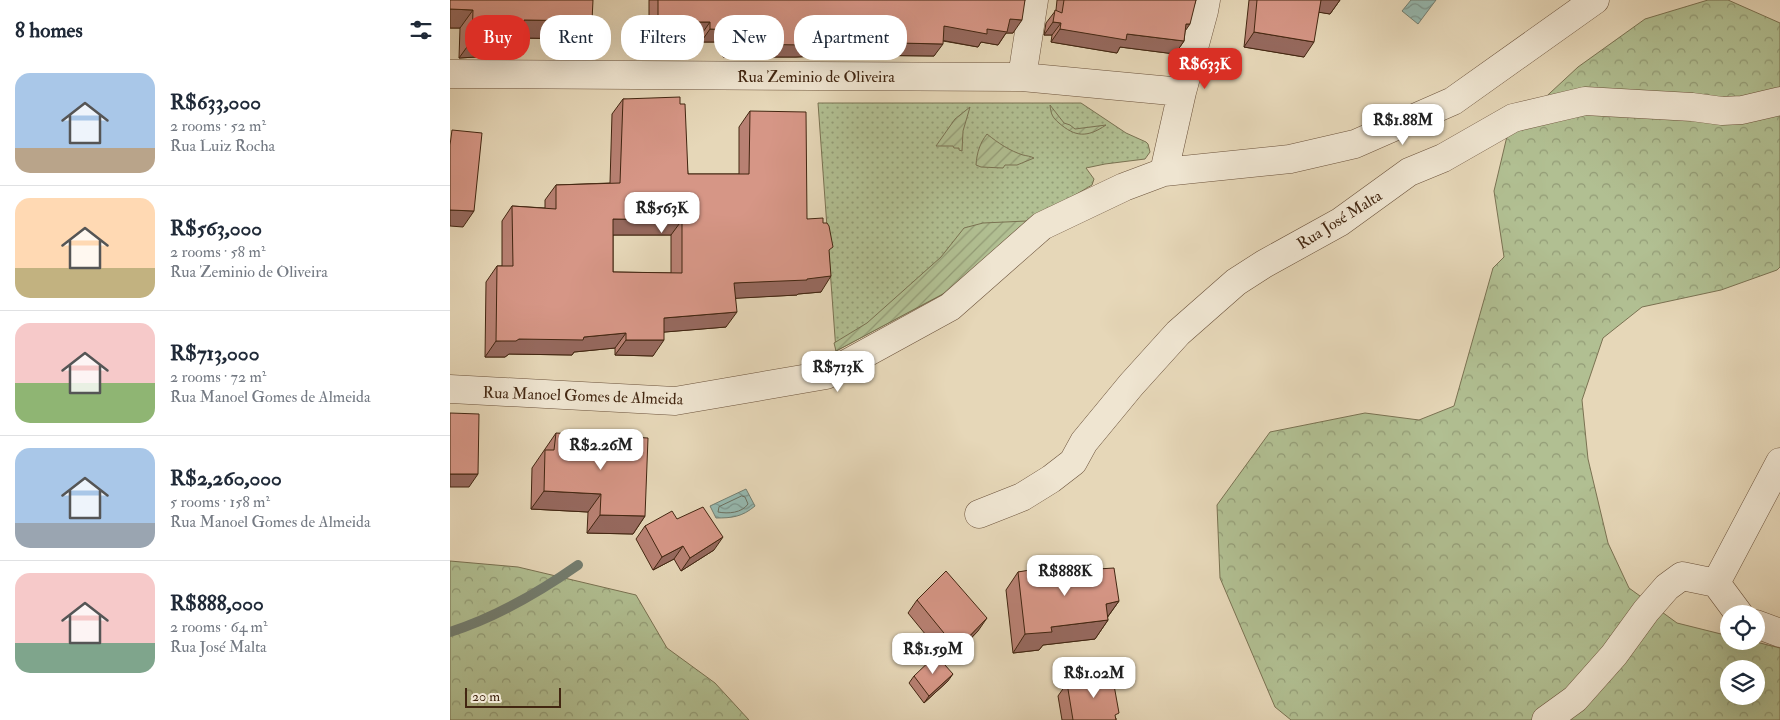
<!DOCTYPE html>
<html lang="en">
<head>
<meta charset="utf-8">
<style>
  :root { --surface:#fff; --page:#f6f6f7; --text:#1f2937; --muted:#747a83; --line:#e0e1e3; --accent:#d93025 }
  body { margin:0; font-family:"IM FELL Double Pica",serif; background:var(--page); color:var(--text); height:100vh; display:flex; flex-direction:column; font-size:19px; white-space:nowrap }
  * { box-sizing:border-box; margin:0 }
  p { font-size:16px; color:var(--muted) }
  .icon { flex:none; width:28px; height:28px; fill:none; stroke:currentColor; stroke-width:2; stroke-linecap:round; stroke-linejoin:round }
  .map { position:relative; flex:1; overflow:hidden }
  .details { display:flex; flex-direction:column; background:var(--surface); width:450px }
  .details>* { flex:none }
  .hud { position:absolute; left:15px; top:15px; width:475px; height:45px; display:flex; gap:10px }
  .fabs { position:absolute; left:1270px; top:605px; display:grid; gap:10px }
  .fabs a { display:grid; place-items:center; width:45px; height:45px; border-radius:50%; background:var(--surface); box-shadow:0 5px 20px #0002; font-size:25px }
  .scale { position:absolute; left:15px; bottom:12px; width:96px; box-sizing:border-box; padding-left:5px; border:2px solid #422611; border-top:0; font-size:14px; line-height:18px; white-space:nowrap; color:#422611; -webkit-text-stroke:4px #efe5d1; paint-order:stroke }
  .price { position:absolute; translate:-50% -42px; padding:0 11px; border-radius:10px; background:#fff; color:#222; font-size:16px; line-height:32px; filter:drop-shadow(0 1px 2px #0008) }
  .price::after { content:''; position:absolute; left:50%; top:30px; width:15px; height:11px; margin-left:-8px; background:inherit; clip-path:polygon(0 0,100% 0,50% 100%) }
  .price.active { background:var(--accent); color:#fff }
  ul { padding:0; list-style:none }
  li { display:flex; align-items:center; gap:15px; height:125px; padding:0 15px }
  li+li { border-top:1px solid var(--line) }
  li span { display:grid; place-items:center; flex:none; width:140px; height:100px; border-radius:15px; color:#555 }
  li>.icon { margin-inline-start:auto }
  span .icon { width:60px; height:60px; fill:#fffc; stroke-width:1 }
  li b { font-size:21px }
  h2 { display:flex; justify-content:space-between; align-items:center; height:60px; padding:0 15px; font-size:21px }
  .tag { padding:0 18px; border-radius:20px; background:var(--surface); box-shadow:0 5px 20px #0002; font-size:18px; line-height:45px }
  .tag.active { background:var(--accent); color:#fff }
  main { display:flex; flex:1; min-height:0 }
  .map>svg:first-child { display:block }
</style>
</head>
<body>
<main>
<section class="details">
<h2>8 homes<svg class="icon" aria-label="filters" viewBox="0 0 24 24"><path d="M4 7h16M4 17h16"/><circle cx="9" cy="7" r="2"/><circle cx="15" cy="17" r="2"/></svg></h2>
<ul>
<li><span style="background:linear-gradient(#a9c7e8 75%,#b9a48a 0)"><svg class="icon" aria-label="home" viewBox="0 0 24 24"><path d="M3 11l9-7 9 7M6 9v11h12V9"/></svg></span><div><b>R$633,000</b><p>2 rooms · 52 m²</p><p>Rua Luiz Rocha</p></div></li>
<li><span style="background:linear-gradient(#ffd9b3 70%,#c2b280 0)"><svg class="icon" aria-label="home" viewBox="0 0 24 24"><path d="M3 11l9-7 9 7M6 9v11h12V9"/></svg></span><div><b>R$563,000</b><p>2 rooms · 58 m²</p><p>Rua Zeminio de Oliveira</p></div></li>
<li><span style="background:linear-gradient(#f6c9c9 60%,#8fb573 0)"><svg class="icon" aria-label="home" viewBox="0 0 24 24"><path d="M3 11l9-7 9 7M6 9v11h12V9"/></svg></span><div><b>R$713,000</b><p>2 rooms · 72 m²</p><p>Rua Manoel Gomes de Almeida</p></div></li>
<li><span style="background:linear-gradient(#a9c7e8 75%,#9aa5b1 0)"><svg class="icon" aria-label="home" viewBox="0 0 24 24"><path d="M3 11l9-7 9 7M6 9v11h12V9"/></svg></span><div><b>R$2,260,000</b><p>5 rooms · 158 m²</p><p>Rua Manoel Gomes de Almeida</p></div></li>
<li><span style="background:linear-gradient(#f6c9c9 70%,#7fa58c 0)"><svg class="icon" aria-label="home" viewBox="0 0 24 24"><path d="M3 11l9-7 9 7M6 9v11h12V9"/></svg></span><div><b>R$888,000</b><p>2 rooms · 64 m²</p><p>Rua José Malta</p></div></li>
</ul>
</section>
<div class="map">
<svg width="1330" height="720" viewBox="0 0 1330 720">
  <defs>
    <pattern id="forest-crowns" width="20" height="18" patternUnits="userSpaceOnUse" patternTransform="scale(1.25)"><rect width="20" height="18" fill="#b1bf92"/><path d="M2 6a3 3 0 1 1 6 0M12 15a3 3 0 1 1 6 0" fill="none" stroke="#929b76"/></pattern>
    <pattern id="park-dots" width="8" height="8" patternUnits="userSpaceOnUse" patternTransform="scale(1.25)"><rect width="8" height="8" fill="#b1bf92"/><path d="M2 2h.1M6 6h.1" fill="none" stroke="#929b76" stroke-width="1.8" stroke-linecap="round"/></pattern>
    <pattern id="garden-furrows" width="10" height="10" patternUnits="userSpaceOnUse" patternTransform="scale(1.25)"><rect width="10" height="10" fill="#b1bf92"/><path d="M-1 1l2-2M0 10L10 0M9 11l2-2" fill="none" stroke="#929b76"/></pattern>
    <pattern id="water-waves" width="16" height="10" patternUnits="userSpaceOnUse" patternTransform="scale(1.25)"><rect width="16" height="10" fill="#96b9b0"/><path d="M0 5q4-4 8 0t8 0" fill="none" stroke="#7c968e"/></pattern>
  </defs>
  <rect width="100%" height="100%" fill="#e6d7b8"/>
  <filter id="stains"><feTurbulence type="fractalNoise" baseFrequency=".004" numOctaves="4"/><feColorMatrix values="0 0 0 0 .2 0 0 0 0 .09 0 0 0 0 .02 0 0 0 .5 -.17"/></filter>
  <radialGradient id="worn" r=".72"><stop offset=".6" stop-color="#630" stop-opacity="0"/><stop offset="1" stop-color="#630" stop-opacity=".3"/></radialGradient>
  <path fill="url(#forest-crowns)" stroke="#7a7252" fill-rule="evenodd" d="M1258,0H1278L1330,23V267L1327,270L1271,290L1192,307L1153,338L1132,400L1138,459L1158,543L1179,588L1227,623L1279,636V641H1302L1330,648V720H841L825,707L770,578L767,505L820,432L915,413L969,420L1004,406L1043,268L1054,257L1044,191L1058,132L1128,67L1195,19ZM1279,669H1306V696H1279Z
    M0,561L68,567L186,595L217,648L265,683L299,720H0Z"/>
  <path fill="url(#park-dots)" stroke="#7a7252" d="M368,103H631L676,133L696,142L698,144L700,152L695,159L655,164L636,168L644,179L642,185L586,218L577,221L506,287L386,351Z"/>
  <path fill="url(#garden-furrows)" stroke="#7a7252" d="M600,105L614,123L620,125L625,129L656,125C637,138 625,137 609,123C602,117 601,114 600,105Z
    M520,107L513,131L512,151L509,150V148H504L503,146H486L505,119Z
    M537,134C548,143 560,151 573,155C577,156 580,156 584,158L567,165H555L553,168L531,167L526,165C527,152 530,143 537,134Z
    M577,221L506,287L386,351L384,343L417,323L491,257L514,228L533,223Z"/>
  <path fill="url(#water-waves)" stroke="#747e70" d="M961,0H986L968,24L952,11Z
    M296,489L305,506C292,517 282,518 266,518L260,506Z"/>
  <g fill="none" stroke-linecap="round" stroke-linejoin="round">
    <path stroke="#6c7060" stroke-width="1" d="M292,496L295,497L298,504C292,513 278,514 268,512L269,507Z"/>
    <path stroke="#747e70" stroke-width="10" d="M0,632C47,617 88,593 128,565"/>
    <g stroke="#6b523b" stroke-width="29">
      <path id="minor" d="M0,74L572,77L732,92
        M572,77L584,0
        M714,172L732,92L754,11L756,0
        M0,389L225,401L376,375L500,307L592,226L674,187L714,172L840,159L905,144L1003,101L1145,0
        M529,514L572,497L601,479L623,462L634,442L681,385L728,333L786,282L814,264L890,222L959,172L993,158L1063,118L1135,101L1242,107L1272,111L1292,110L1330,101
        M1289,614L1266,583L1330,462
        M1306,624L1330,633
        M1096,720L1125,699L1164,655L1196,611L1217,587L1232,576L1266,583"/>
    </g>
    <use href="#minor" stroke="#efe5d1" stroke-width="28"/>
  </g>
  <path fill="#b88173" stroke="#422611" fill-rule="evenodd" d="M0,0L130,39L73,38L61,55L9,58L10,28H0Z
    M199,0H575L563,33H556L548,45L531,42L528,47L493,41L484,56L395,55L346,57H273L272,42H251V35L199,34Z
    M607,0H746L735,31L734,41L725,54L670,47L667,53L601,42L602,35H594L596,23L606,10Z
    M799,0H890L880,14L869,12L854,57L794,47Z
    M173,99L230,104L238,174H289V127L300,111L357,219L379,253L371,292L348,294L347,295L286,298L276,327L214,332L203,356L165,355V348L124,352L122,355L59,354L55,357H35L36,282L47,266H52V221L62,206L95,208V200L106,185L160,183L162,114ZM163,235H221V273L163,272Z
    M106,433L195,516L183,534L137,533L138,512L81,509L82,468Z
    M227,519L264,550L231,571L224,559L203,570L186,539L195,526Z
    M568,572H598L669,601L657,618L658,620L645,639L593,645L589,650L563,653L556,590Z
    M467,600L528,631L498,662L458,613Z
    M464,676L498,681L474,703L459,683Z
    M617,683L666,718V720H612L608,696Z"/>
  <path fill="#96695e" stroke="#422611" d="M869,0H890L880,14L861,11Z
    M0,9L23,10L10,28H0Z
    M560,19L572,20L563,33H556L548,45L531,42L528,47L485,39L494,26L537,29Z
    M74,20L142,21L130,39L73,38L61,55L9,58L22,40Z
    M208,22H260L251,35L199,34Z
    M603,22L611,23L602,35H594Z
    M736,24H740L731,37Z
    M260,29L281,30L272,42H251Z
    M610,29L677,34L734,41L725,54L670,47L667,53L601,42Z
    M804,32L864,42L854,57L794,47Z
    M404,42L493,44L484,56L395,55L346,57H273L282,44Z
    M0,210L24,211L13,227L0,226Z
    M163,219L232,220L221,235H152Z
    M381,276L371,292L348,294L347,295L273,299L284,283Z
    M287,312L276,327L203,333L214,318Z
    M176,333L165,348L124,352L122,355L59,354L55,357H35L46,341L69,339L134,337Z
    M176,340H214L203,356L165,355Z
    M0,474H28L19,487H0Z
    M94,491L151,494L138,512L81,509Z
    M150,515L195,516L183,534L137,533Z
    M273,537L264,550L231,571L240,558Z
    M233,546L224,559L203,570L212,557Z
    M669,601L656,619V604Z
    M537,618L528,631L498,662L507,649Z
    M658,620L645,639L593,645L589,650L563,653L575,634L601,627Z
    M503,674L498,681L474,703L479,696Z"/>
  <path fill="#d69686" stroke="#422611" fill-rule="evenodd" d="M0,0H143L142,21L74,20V37L22,40L23,10L0,9Z
    M208,0H575L572,20L560,19L557,32L537,29V34L494,26L493,44L404,42L355,45L282,44L281,30L260,29V22H208Z
    M614,0H746L740,24H736L734,41L677,34L676,40L610,29L611,23L603,22L605,10L612,13Z
    M807,0H871L864,42L804,32Z
    M230,97V104H235L238,174H299L300,111L356,112L357,219L373,218V223H377L379,226L383,247L379,250L381,276L357,279V280L284,283L287,312L214,318V340H176V333L134,337L133,340L69,339L66,341H46L47,266H63L62,206L106,209V185L170,183L173,99ZM163,219L232,220V273L163,272Z
    M2,130L32,133L24,211L0,210V145Z
    M0,413L29,414L28,474H0Z
    M106,433L198,438L195,516L150,515L151,494L94,491L95,450H104Z
    M253,507L273,537L240,558L233,546L212,557L195,526L222,511L227,519Z
    M597,567L598,572L664,568L669,601L656,604L658,620L601,627L602,632L575,634L568,572Z
    M496,571L537,618L507,649L467,600Z
    M486,655L503,674L479,696L464,676Z
    M662,674L669,713L665,715L666,720H623L617,683Z"/>
  <g text-anchor="middle" stroke-width="4" stroke-linejoin="round" paint-order="stroke">
    <g font-size="16" fill="#422611" stroke="#efe5d1">
      <text x="366" y="82">Rua Zeminio de Oliveira</text>
      <text transform="translate(889 219) rotate(-32)" y="6">Rua José Malta</text>
      <text transform="translate(133 395) rotate(2)" y="6">Rua Manoel Gomes de Almeida</text>
    </g>
  </g>
  <rect width="100%" height="100%" filter="url(#stains)"/>
  <rect width="100%" height="100%" fill="url(#worn)"/>
</svg>
<div class="fabs">
<a><svg class="icon" aria-label="locate" viewBox="0 0 24 24"><circle cx="12" cy="12" r="6"/><path d="M12 2v4M12 18v4M2 12h4M18 12h4"/></svg></a>
<a><svg class="icon" aria-label="layers" viewBox="0 0 24 24"><path d="M12 4l9 5-9 5-9-5zM3 14l9 5 9-5"/></svg></a>
</div>
<div class="scale">20 m</div>
<b class="price active" style="left:755px;top:90px">R$633K</b>
<b class="price" style="left:953px;top:146px">R$1.88M</b>
<b class="price" style="left:212px;top:234px">R$563K</b>
<b class="price" style="left:388px;top:393px">R$713K</b>
<b class="price" style="left:151px;top:471px">R$2.26M</b>
<b class="price" style="left:615px;top:597px">R$888K</b>
<b class="price" style="left:483px;top:675px">R$1.59M</b>
<b class="price" style="left:644px;top:699px">R$1.02M</b>
<div class="hud">
<a class="tag active">Buy</a>
<a class="tag">Rent</a>
<a class="tag">Filters</a>
<a class="tag">New</a>
<a class="tag">Apartment</a>
</div>
</div>
</main>
</body>
</html>
